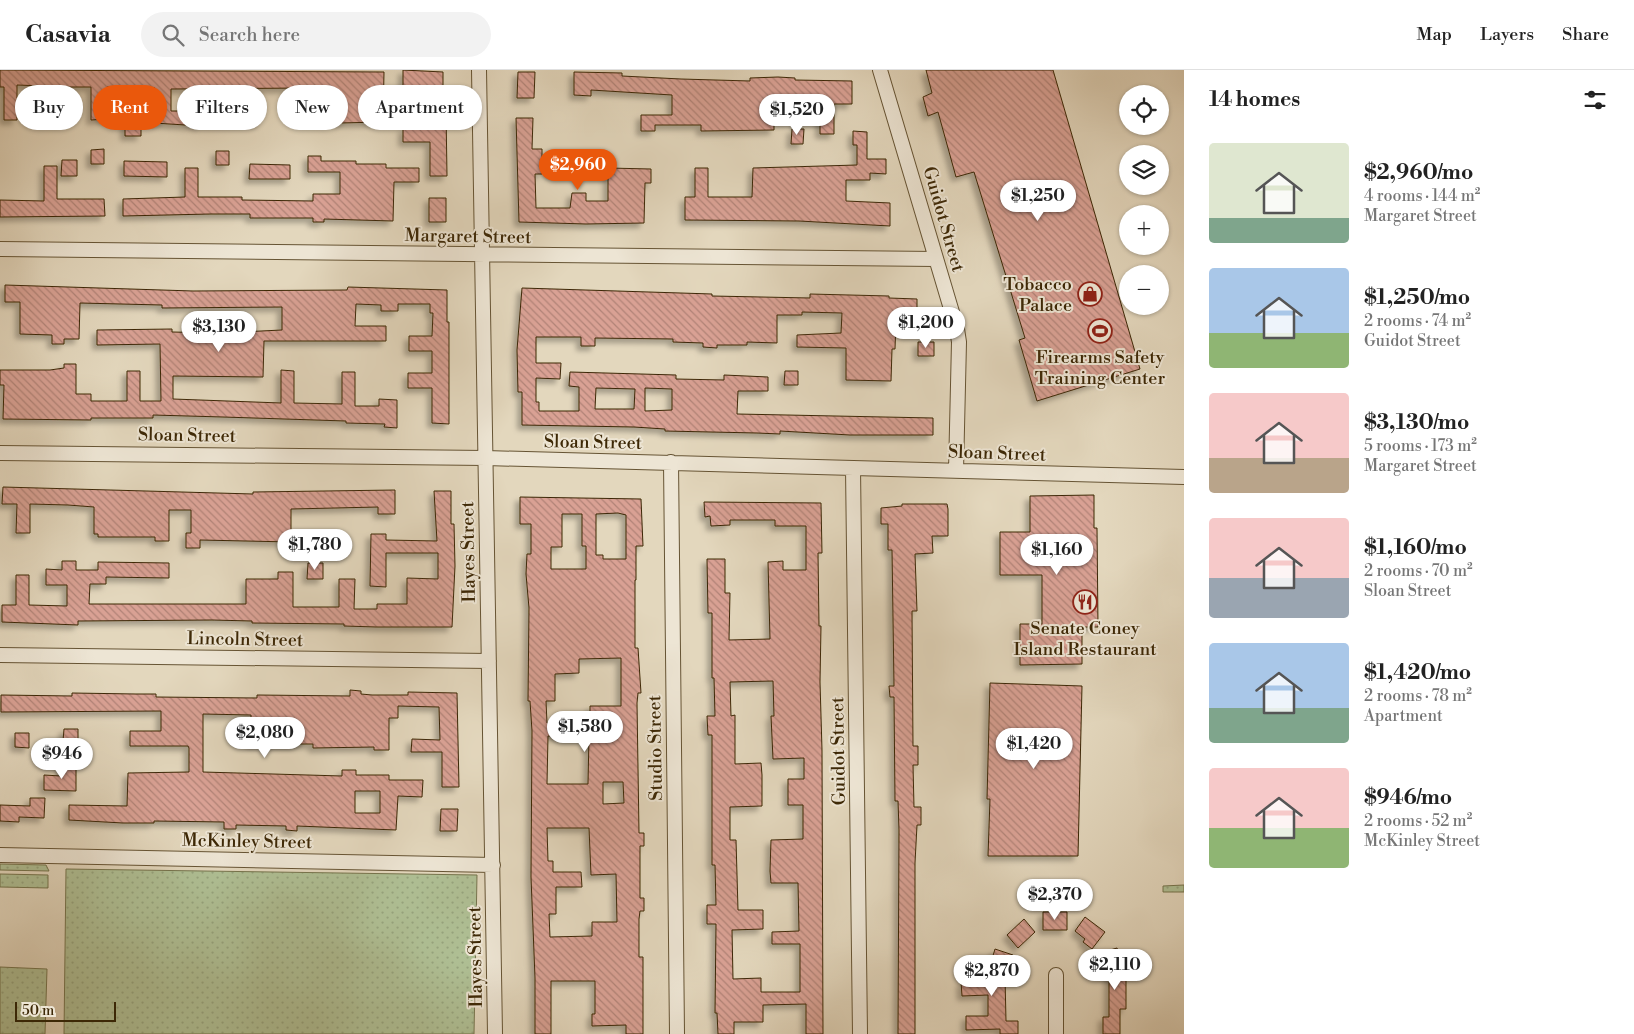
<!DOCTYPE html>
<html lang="en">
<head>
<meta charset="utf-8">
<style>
  :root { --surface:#fff; --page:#f2f2f2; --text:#222; --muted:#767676; --line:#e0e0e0; --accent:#ea580c }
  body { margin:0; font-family:"Libre Bodoni",serif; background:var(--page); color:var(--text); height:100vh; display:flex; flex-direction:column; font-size:19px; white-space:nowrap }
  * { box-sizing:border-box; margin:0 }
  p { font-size:16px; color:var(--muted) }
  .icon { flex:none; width:28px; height:28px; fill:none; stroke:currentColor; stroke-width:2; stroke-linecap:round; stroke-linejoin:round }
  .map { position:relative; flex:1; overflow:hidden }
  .sheet { display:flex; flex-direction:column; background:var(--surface); width:450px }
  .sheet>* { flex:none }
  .banner { position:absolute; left:15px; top:15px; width:475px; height:45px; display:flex; gap:10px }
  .fabs { position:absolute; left:1119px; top:15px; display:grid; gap:10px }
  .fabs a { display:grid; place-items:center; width:50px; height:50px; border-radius:50%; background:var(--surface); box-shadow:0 1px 4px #0004; font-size:25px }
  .scale { position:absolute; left:15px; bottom:12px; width:101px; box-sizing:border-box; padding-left:5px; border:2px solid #3d2806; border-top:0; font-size:14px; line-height:18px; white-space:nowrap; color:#3d2806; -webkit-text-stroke:4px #ede5d4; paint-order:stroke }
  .price { position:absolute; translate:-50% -42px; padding:0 11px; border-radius:18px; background:#fff; color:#222; font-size:16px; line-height:32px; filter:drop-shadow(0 1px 2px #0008) }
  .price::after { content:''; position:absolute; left:50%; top:30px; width:15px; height:11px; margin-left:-8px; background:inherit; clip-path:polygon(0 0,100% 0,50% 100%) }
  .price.on { background:var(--accent); color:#fff }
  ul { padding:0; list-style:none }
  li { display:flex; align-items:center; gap:15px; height:125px; padding:0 25px }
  li span { display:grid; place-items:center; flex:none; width:140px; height:100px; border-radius:5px; color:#555 }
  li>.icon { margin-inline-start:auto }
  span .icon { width:60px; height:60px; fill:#fffc; stroke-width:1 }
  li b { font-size:21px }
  h2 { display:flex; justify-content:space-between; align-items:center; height:60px; padding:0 25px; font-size:21px }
  .chip { padding:0 18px; border-radius:22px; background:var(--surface); box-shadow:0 1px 4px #0004; font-size:18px; line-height:45px }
  .chip.on { background:var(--accent); color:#fff }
  header { display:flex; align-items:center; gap:30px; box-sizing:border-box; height:70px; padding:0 25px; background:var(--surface); border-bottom:1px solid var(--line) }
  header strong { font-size:24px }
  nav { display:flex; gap:28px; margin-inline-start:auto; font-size:18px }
  .search { width:350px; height:45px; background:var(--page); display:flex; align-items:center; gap:12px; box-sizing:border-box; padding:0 18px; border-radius:28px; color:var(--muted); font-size:19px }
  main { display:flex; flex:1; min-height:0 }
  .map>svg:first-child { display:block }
</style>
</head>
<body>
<header>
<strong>Casavia</strong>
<div class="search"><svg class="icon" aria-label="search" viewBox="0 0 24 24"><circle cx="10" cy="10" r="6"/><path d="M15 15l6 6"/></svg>Search here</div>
<nav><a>Map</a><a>Layers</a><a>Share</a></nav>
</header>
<main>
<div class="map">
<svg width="1184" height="964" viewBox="0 0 1184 964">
  <defs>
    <pattern id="grass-dots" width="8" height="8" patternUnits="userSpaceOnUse" patternTransform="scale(1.25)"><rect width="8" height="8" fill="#afbf94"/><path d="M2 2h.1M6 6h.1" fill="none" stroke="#97a47e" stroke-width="1.8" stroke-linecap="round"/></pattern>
    <pattern id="building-back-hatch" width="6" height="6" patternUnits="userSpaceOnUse" patternTransform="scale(1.25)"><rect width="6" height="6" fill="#d9a194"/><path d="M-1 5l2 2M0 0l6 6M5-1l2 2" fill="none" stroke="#b18377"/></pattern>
    <filter id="shadow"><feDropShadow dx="-4.5" dy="4.5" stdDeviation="2.5" flood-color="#0004"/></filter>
  </defs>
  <rect width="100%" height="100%" fill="#e3d7bd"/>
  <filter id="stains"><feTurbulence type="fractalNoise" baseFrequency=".004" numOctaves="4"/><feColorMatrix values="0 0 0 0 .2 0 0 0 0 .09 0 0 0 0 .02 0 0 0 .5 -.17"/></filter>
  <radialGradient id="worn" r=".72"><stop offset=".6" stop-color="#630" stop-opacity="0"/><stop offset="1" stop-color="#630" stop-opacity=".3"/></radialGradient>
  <path fill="url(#grass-dots)" stroke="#76744d" d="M0,794L46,795L49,801L0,800Z
    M66,799L477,805L474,964H64Z
    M0,804L48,805V818L0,817Z
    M1184,815V822H1163V816Z
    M0,897L47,899L45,964H0Z"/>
  <path fill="url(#building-back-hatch)" stroke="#3d2806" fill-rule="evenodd" filter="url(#shadow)" d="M0,0L384,2L383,52L339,53V50H305V18L171,19V41H217V39L261,38L260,53H202L201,56L154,53L155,18L128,17H107V49L91,50V17H56V46H43V16L17,15V50H4V17H0Z
    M403,0L443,2V42H446L447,106H430V72H403V58H429V25H426V16H403Z
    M926,0H1053L1140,299L1037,331L1019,270L1025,268L974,102L956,107L938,42L928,46L923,27L932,23Z
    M518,2H535L534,28H517Z
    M574,2L622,3V6L681,9L750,11V8L778,7L795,8V10L852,11V34H834V64H820V34H807V31H774V60L701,61V55H655V61H641V45H672V25L591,20V26L574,25Z
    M516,48H533L532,79H542V104H535L536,138H570L572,123H586V131H608V98L651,99V113H645L644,153L586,154L519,152Z
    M125,49L141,50V66H125Z
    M792,59H804L803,74H791Z
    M853,61L867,62V89H886V104L870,103V110H846V131L890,133V156L799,151L685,150V127H695V98H708V127H752L753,98L857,95V75H853Z
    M104,79V94H91V80Z
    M216,81H229V95H216Z
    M308,86H321V91H356V94H386V98H419V112H394L393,151L324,149V152H313V148H250V144H210L123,146V129L185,127V98H198V127H242V130L313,131V124H340V102H308Z
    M62,90H77V106H61Z
    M124,91L167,92V107L124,106Z
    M250,94L290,95V109H249Z
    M44,96H57V129H104L105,146L0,147V130L44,131Z
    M429,128H446V152H429Z
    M5,215L193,221L347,220L348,217L447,220V252H449V354L432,353V318H408V303H432V281H409V266H432L433,243H430V234H398V241H381V235L356,234L355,256H386V271H264L263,307L173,306V329L281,333V300L294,301V333L342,334V302H355V336H379V329L397,330V358L384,357L385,354L346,353V351L223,347L153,345V348H91V350L3,349L4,315H0V300H50L64,298V294H76V324H91V331H127V301H140V331H161L160,274L97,275V260L172,259V262L220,263L282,260V237L162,238V235L80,233L79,269H64V274H52V265L20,264V232H5Z
    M522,218L712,224V226L810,228V224L889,226V228L917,229V252L896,251L895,279H892L891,311L846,310V278L797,277V265L841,263L842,243L802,242V245H777V273L747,272V275H717V278L703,277V273L673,272V269L595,268V276H581V267H536V293H561L560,309L536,308V332H539V341H579V317L569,316L570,302L676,305V309L724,310V305L768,307V321H738L737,344L933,348V365H850L780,361V364L757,363L665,361V359L634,357L522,355V322H518L517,280ZM596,318L635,319L634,339H595ZM645,318L672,319V340L645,341Z
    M918,272H934V286H918Z
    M785,301H798V315H784Z
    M3,417L253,424V422L395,420V444H378V437L291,439V472L200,470V478H186V463H191V440H169V471H155V467H98V464H94V437L68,435L30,434V463H16L17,434H2Z
    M434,421H451V454H454L455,496L452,557H377L344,556V554L252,553V551L212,550L78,551V555L2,552V535H16V505H29V535L67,536V515H46V499L62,500V491H76V500H98V492L169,493V508L106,507V514H90L89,534H246V509H278V502H293V537H339V509H355L354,539H377V534H407V508L438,509V483H386V517L370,516L371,464H386V470L437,471Z
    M1094,425V458H1097L1098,557H1082V594L1020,595V554H1042V505H1000V462H1030V426Z
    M520,427L641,429L643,476H636V510H635V578H638L641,623H638L637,633L639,763H644V776H640V828H644V841H640L639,849V887H643V964H626V955L592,956V944H595V911H551V964H535V908L531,807L532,661L530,631H528L529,538L526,504L527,484H531V454H520ZM618,443L626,445V489H603V485H596V444ZM562,444H582V476H586V499H551V477H562ZM621,588V636H590V652L547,653L546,631H555V604L579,603V589ZM548,666H589L588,714H547ZM603,712H623L624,733L603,734ZM547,758H589L591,805L616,804L617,852H592V866L550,867L549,844H556V817H582L581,802H553V791H548Z
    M704,432L821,433L822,483H818L819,556H821L820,612L822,680L823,964H806V934L763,935V952H734V964H718L717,943H715L716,854H707V835H716L715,795H712V665H708L707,646H715L714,608H712V543H708L707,489H725V523H730L729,570L770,569L768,492L783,491V500H806V456H775V450H730V455L711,456L710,446L705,447ZM773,611L774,646H771L773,689L804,688V709H788V735H803V769L771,770L770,801L771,813H798L799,861L772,862V874H800V922H761V908L733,909L732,860L763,859V840H738L736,770H730V737L762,736V705L761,693L735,694V645L731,646L730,612Z
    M902,434H947L948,439V466H932L933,483L915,484L917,541H912L913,676H918V695H913L914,737H921V755H917L915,793V964H898L899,760L898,731H895L894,627H890L889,616H894L892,480H888V454H881V438L902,436Z
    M308,493H323V509H307Z
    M990,613L1082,616L1078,786H988L990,729H987Z
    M350,620L361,621V624L372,625H408V622L457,623L459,717H442V682H411L412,669L440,670L439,637L398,636V648H389V680H374V677L313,678V674H251V645L203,644V702L342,706V700H356V705H389V710H423L422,727L398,726L396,760L297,756V761L286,760V756L236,755V759H224V752L154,751V753H123L69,750V735L127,736L128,703L189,702V678L188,676H130V661H161V641L1,642V625L72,626V623L136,624H156V627L257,628V625L350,626ZM355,721H380V743H355Z
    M64,659H78V671H63Z
    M15,663H29V678L15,677Z
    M62,694H76V721L44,720V705L61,706Z
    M30,728H45L44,748L19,747V752L0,751V735L30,736Z
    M441,739H458L457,761H440Z
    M1043,842H1067V860H1043Z
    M1085,847L1105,862L1092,879L1083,872L1085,869L1075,861Z
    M1024,849L1035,862L1018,878L1007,865Z
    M1117,878L1126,905V939H1120V964H1103V947H1109V908L1100,883Z
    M995,879L1013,885L1005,907L1006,951H1018V964H1000V959L966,960V946H988V925L962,926L961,912H985Z"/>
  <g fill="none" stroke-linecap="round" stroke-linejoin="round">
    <g stroke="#665434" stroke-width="16">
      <path id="street" d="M479,0L495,964
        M880,0L957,259L959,272L956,401
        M0,179L936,189
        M0,383L486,388L1184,407
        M671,392L677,964
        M853,398L860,964
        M0,585L489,591
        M0,785L493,795
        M1056,905V964"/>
    </g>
    <use href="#street" stroke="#ede5d4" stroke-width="14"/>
  </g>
  <defs>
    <g id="shop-ring" transform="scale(1.25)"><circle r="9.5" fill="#ede5d4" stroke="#8f2418" stroke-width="1.5"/><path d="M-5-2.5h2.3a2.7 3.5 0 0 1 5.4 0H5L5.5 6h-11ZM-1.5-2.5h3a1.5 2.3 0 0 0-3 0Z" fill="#8f2418"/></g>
    <g id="stadium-ring" transform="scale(1.25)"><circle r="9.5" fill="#ede5d4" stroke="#8f2418" stroke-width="1.5"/><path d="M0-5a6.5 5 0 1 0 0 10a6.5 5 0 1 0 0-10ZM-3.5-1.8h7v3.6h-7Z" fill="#8f2418"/></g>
    <g id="restaurant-ring" transform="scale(1.25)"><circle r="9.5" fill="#ede5d4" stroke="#8f2418" stroke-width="1.5"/><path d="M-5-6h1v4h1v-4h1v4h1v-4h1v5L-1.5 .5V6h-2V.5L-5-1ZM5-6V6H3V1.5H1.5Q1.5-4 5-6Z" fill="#8f2418"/></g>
  </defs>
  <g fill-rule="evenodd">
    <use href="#shop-ring" x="1090" y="224"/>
    <use href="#stadium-ring" x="1100" y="261"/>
    <use href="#restaurant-ring" x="1085" y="532"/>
  </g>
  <g text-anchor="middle" stroke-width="4" stroke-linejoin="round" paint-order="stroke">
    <g font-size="18" fill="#3d2806" stroke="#ede5d4">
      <text transform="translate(944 149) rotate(74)" y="6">Guidot Street</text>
      <text transform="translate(468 166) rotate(1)" y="6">Margaret Street</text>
      <text transform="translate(187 365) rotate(1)" y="6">Sloan Street</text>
      <text transform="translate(593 372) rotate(1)" y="6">Sloan Street</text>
      <text transform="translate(997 383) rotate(2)" y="6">Sloan Street</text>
      <text transform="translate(468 482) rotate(-91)" y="6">Hayes Street</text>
      <text transform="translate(245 569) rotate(1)" y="6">Lincoln Street</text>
      <text transform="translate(655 678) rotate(-91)" y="6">Studio Street</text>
      <text transform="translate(838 681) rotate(-91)" y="6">Guidot Street</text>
      <text transform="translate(247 771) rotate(1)" y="6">McKinley Street</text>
      <text transform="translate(475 887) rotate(-91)" y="6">Hayes Street</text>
    </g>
    <g font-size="18" fill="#3d2806" stroke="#ede5d4">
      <text x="1072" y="220" text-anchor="end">Tobacco<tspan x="1072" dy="21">Palace</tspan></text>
      <text x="1100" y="293">Firearms Safety<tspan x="1100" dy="21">Training Center</tspan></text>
      <text x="1085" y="564">Senate Coney<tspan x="1085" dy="21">Island Restaurant</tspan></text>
    </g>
  </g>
  <rect width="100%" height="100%" filter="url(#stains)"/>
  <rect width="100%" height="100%" fill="url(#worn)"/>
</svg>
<div class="fabs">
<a><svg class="icon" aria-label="locate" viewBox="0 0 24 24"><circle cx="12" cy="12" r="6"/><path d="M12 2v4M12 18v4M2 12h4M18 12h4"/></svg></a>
<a><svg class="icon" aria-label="layers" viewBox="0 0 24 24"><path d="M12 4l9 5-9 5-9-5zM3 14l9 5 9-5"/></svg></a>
<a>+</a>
<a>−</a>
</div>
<div class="scale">50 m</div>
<b class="price" style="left:797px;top:66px">$1,520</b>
<b class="price on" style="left:578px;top:121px">$2,960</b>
<b class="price" style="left:1038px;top:152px">$1,250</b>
<b class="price" style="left:926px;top:279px">$1,200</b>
<b class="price" style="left:219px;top:283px">$3,130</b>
<b class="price" style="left:315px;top:501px">$1,780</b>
<b class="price" style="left:1057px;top:506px">$1,160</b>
<b class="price" style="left:585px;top:683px">$1,580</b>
<b class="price" style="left:265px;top:689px">$2,080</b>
<b class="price" style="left:1034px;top:700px">$1,420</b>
<b class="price" style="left:62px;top:710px">$946</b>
<b class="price" style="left:1055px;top:851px">$2,370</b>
<b class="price" style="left:1115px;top:921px">$2,110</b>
<b class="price" style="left:992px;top:927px">$2,870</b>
<div class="banner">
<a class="chip">Buy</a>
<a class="chip on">Rent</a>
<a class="chip">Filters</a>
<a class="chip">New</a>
<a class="chip">Apartment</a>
</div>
</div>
<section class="sheet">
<h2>14 homes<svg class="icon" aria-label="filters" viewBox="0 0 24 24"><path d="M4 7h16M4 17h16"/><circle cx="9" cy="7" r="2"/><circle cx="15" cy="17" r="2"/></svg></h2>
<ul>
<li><span style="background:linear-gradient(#dfe7d0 75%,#7fa58c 0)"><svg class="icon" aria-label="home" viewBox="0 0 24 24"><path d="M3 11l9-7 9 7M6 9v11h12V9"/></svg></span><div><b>$2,960/mo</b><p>4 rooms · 144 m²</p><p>Margaret Street</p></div></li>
<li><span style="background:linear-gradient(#a9c7e8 65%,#8fb573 0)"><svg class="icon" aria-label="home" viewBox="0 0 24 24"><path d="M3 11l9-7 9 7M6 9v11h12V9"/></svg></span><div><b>$1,250/mo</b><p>2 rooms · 74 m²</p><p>Guidot Street</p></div></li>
<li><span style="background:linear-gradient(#f6c9c9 65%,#b9a48a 0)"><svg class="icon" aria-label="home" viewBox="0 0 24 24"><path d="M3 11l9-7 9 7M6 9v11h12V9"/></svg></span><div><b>$3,130/mo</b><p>5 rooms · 173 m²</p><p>Margaret Street</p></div></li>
<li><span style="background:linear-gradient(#f6c9c9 60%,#9aa5b1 0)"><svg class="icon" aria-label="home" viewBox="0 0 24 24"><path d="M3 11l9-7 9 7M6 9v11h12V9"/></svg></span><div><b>$1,160/mo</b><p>2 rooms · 70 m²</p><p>Sloan Street</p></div></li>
<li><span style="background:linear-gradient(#a9c7e8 65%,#7fa58c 0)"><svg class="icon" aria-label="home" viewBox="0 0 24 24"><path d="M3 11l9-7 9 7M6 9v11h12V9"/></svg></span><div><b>$1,420/mo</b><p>2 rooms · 78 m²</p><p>Apartment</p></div></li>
<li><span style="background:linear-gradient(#f6c9c9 60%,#8fb573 0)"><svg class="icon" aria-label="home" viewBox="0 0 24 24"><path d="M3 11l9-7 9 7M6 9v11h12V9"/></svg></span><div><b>$946/mo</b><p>2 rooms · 52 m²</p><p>McKinley Street</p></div></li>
</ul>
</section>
</main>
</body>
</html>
